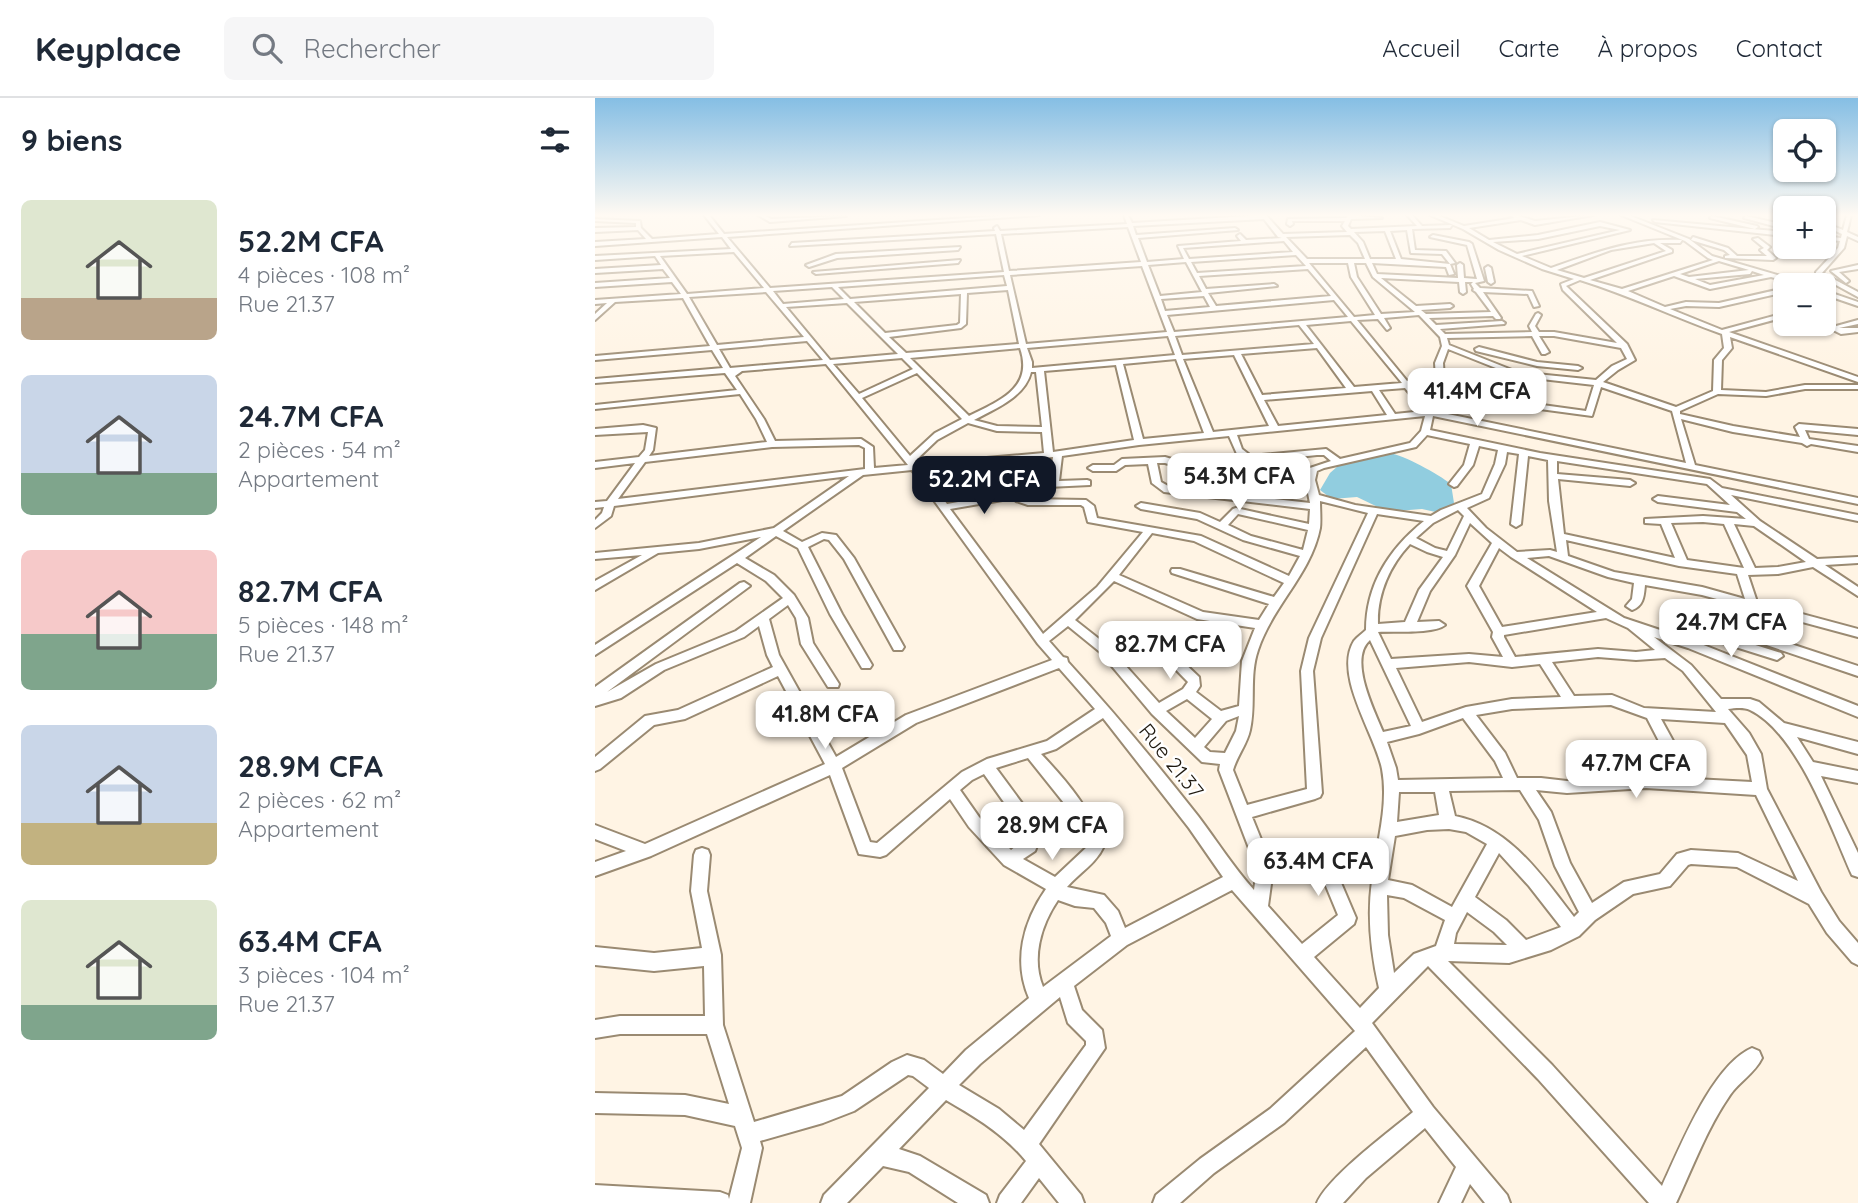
<!DOCTYPE html>
<html lang="fr">
<head>
<meta charset="utf-8">
<style>
  :root { --surface:#fff; --page:#f6f6f7; --text:#1f2937; --muted:#747a83; --line:#e0e1e3; --accent:#111827 }
  body { margin:0; font-family:Quicksand,sans-serif; background:var(--page); color:var(--text); height:100vh; display:flex; flex-direction:column; font-size:26px; white-space:nowrap }
  * { box-sizing:border-box; margin:0 }
  p { font-size:23px; color:var(--muted) }
  .icon { flex:none; width:38px; height:38px; fill:none; stroke:currentColor; stroke-width:2; stroke-linecap:round; stroke-linejoin:round }
  .map { position:relative; flex:1; overflow:hidden }
  .side { display:flex; flex-direction:column; background:var(--surface); width:595px }
  .side>* { flex:none }
  .tools { position:absolute; left:1178px; top:21px; display:grid; gap:14px }
  .tools a { display:grid; place-items:center; width:63px; height:63px; border-radius:10px; background:var(--surface); box-shadow:0 2px 5px #0004; font-size:35px }
  .price { position:absolute; translate:-50% -60px; padding:0 16px; border-radius:14px; background:#fff; color:#222; font-size:23px; line-height:46px; filter:drop-shadow(0 2px 4px #0008) }
  .price::after { content:''; position:absolute; left:50%; top:42px; width:21px; height:16px; margin-left:-10px; background:inherit; clip-path:polygon(0 0,100% 0,50% 100%) }
  .price.selected { background:var(--accent); color:#fff }
  ul { padding:0; list-style:none }
  li { display:flex; align-items:center; gap:21px; height:175px; padding:0 21px }
  li span { display:grid; place-items:center; flex:none; width:196px; height:140px; border-radius:10px; color:#555 }
  li>.icon { margin-inline-start:auto }
  span .icon { width:84px; height:84px; fill:#fffc; stroke-width:1 }
  li b { font-size:30px }
  h2 { display:flex; justify-content:space-between; align-items:center; height:84px; padding:0 21px; font-size:30px }
  header { display:flex; align-items:center; gap:42px; box-sizing:border-box; height:98px; padding:0 35px; background:var(--surface); border-bottom:2px solid var(--line) }
  header strong { font-size:33px }
  nav { display:flex; gap:38px; margin-inline-start:auto; font-size:24px }
  .search { width:490px; height:63px; background:var(--page); display:flex; align-items:center; gap:18px; box-sizing:border-box; padding:0 24px; border-radius:10px; color:var(--muted); font-size:26px }
  main { display:flex; flex:1; min-height:0 }
  .map>svg:first-child { display:block }
</style>
</head>
<body>
<header>
<strong>Keyplace</strong>
<div class="search"><svg class="icon" aria-label="search" viewBox="0 0 24 24"><circle cx="10" cy="10" r="6"/><path d="M15 15l6 6"/></svg>Rechercher</div>
<nav><a>Accueil</a><a>Carte</a><a>À propos</a><a>Contact</a></nav>
</header>
<main>
<section class="side">
<h2>9 biens<svg class="icon" aria-label="filters" viewBox="0 0 24 24"><path d="M4 7h16M4 17h16"/><circle cx="9" cy="7" r="2"/><circle cx="15" cy="17" r="2"/></svg></h2>
<ul>
<li><span style="background:linear-gradient(#dfe7d0 70%,#b9a48a 0)"><svg class="icon" aria-label="home" viewBox="0 0 24 24"><path d="M3 11l9-7 9 7M6 9v11h12V9"/></svg></span><div><b>52.2M CFA</b><p>4 pièces · 108 m²</p><p>Rue 21.37</p></div></li>
<li><span style="background:linear-gradient(#c9d6e8 70%,#7fa58c 0)"><svg class="icon" aria-label="home" viewBox="0 0 24 24"><path d="M3 11l9-7 9 7M6 9v11h12V9"/></svg></span><div><b>24.7M CFA</b><p>2 pièces · 54 m²</p><p>Appartement</p></div></li>
<li><span style="background:linear-gradient(#f6c9c9 60%,#7fa58c 0)"><svg class="icon" aria-label="home" viewBox="0 0 24 24"><path d="M3 11l9-7 9 7M6 9v11h12V9"/></svg></span><div><b>82.7M CFA</b><p>5 pièces · 148 m²</p><p>Rue 21.37</p></div></li>
<li><span style="background:linear-gradient(#c9d6e8 70%,#c2b280 0)"><svg class="icon" aria-label="home" viewBox="0 0 24 24"><path d="M3 11l9-7 9 7M6 9v11h12V9"/></svg></span><div><b>28.9M CFA</b><p>2 pièces · 62 m²</p><p>Appartement</p></div></li>
<li><span style="background:linear-gradient(#dfe7d0 75%,#7fa58c 0)"><svg class="icon" aria-label="home" viewBox="0 0 24 24"><path d="M3 11l9-7 9 7M6 9v11h12V9"/></svg></span><div><b>63.4M CFA</b><p>3 pièces · 104 m²</p><p>Rue 21.37</p></div></li>
</ul>
</section>
<div class="map">
<svg width="1263" height="1105" viewBox="0 0 1263 1105">
  <rect width="100%" height="100%" fill="#fff4e4"/>
  <path fill="#91cddf" d="M794,355C809,357 843,376 856,386L859,405L845,415L827,411L801,413L785,410L762,399L737,401L725,392L735,375L743,368Z"/>
  <g fill="none" stroke-linecap="round" stroke-linejoin="round">
    <g stroke="#9a8a72" stroke-width="4">
      <path id="minor" d="M109,117H114L129,136L418,117H444L132,139L175,190L409,174L401,136L195,148L197,145L400,133L399,130L402,128L405,133L532,126L529,117H533L537,125L671,117L688,136L752,134L747,128L750,123H697L698,126L695,128L692,126L693,121L751,120L753,117L787,120L756,121L753,128L756,131L822,128L812,117H817L827,128L857,127L855,130L817,131L820,152L851,153L860,165L855,166L859,176L854,177L851,169L777,165L782,176L863,180L862,167L865,165L868,167L869,180L882,181L872,147L835,139L838,137L874,144L877,146L889,183L880,185L885,190L937,193L944,208L939,209L933,196L888,194L906,220L905,221H901L898,218L834,220L841,227L907,223L910,225L909,226L845,231L850,236L937,234L934,228L941,216L943,215L946,217L940,228L944,234H959L1022,245L968,192L966,186L979,181L947,171L904,152L868,131L835,117H842L869,128L920,120L914,117H921L940,123L998,117L940,127L926,122L874,130L894,142L943,137L1005,124L1035,132L927,158L956,170C999,155 1040,139 1087,142L1085,145H1065L1077,152V154L995,182L1027,191L1118,162L1113,160L1090,143L1026,117H1033L1094,141L1117,158L1213,186L1214,187H1205L1176,179L1115,191L1079,178L1033,193L1070,209L1091,204L1124,205L1190,190V194L1124,209L1091,208L1075,211L1127,232L1190,215V219L1134,234L1263,279V284L1135,239L1137,250L1127,262L1126,292L1171,294L1210,287H1263V291H1210L1171,298L1123,296L1085,313V316L1138,328L1205,339L1200,329L1204,326L1263,331V337L1210,332L1214,341L1263,348V354L1216,346L1212,348L1207,345L1138,334L1086,321L1100,367L1263,400V406L838,318L835,332L945,355L1115,381L1127,390L1263,417V423L1136,397L1165,423L1222,461L1263,459V465L1230,467L1263,489V498L1218,469L1183,476L1153,477L1162,504L1263,531V539L1107,497L1050,487C1049,497 1049,508 1037,512L1031,508L1037,501L1039,485L1013,479L954,458L932,460L1029,520L1101,544L1263,608V619L1093,550L1059,539L1096,567L1126,601H1155L1164,604L1189,625L1263,644V656L1202,639L1218,664L1263,673V685L1226,678L1263,755V779L1257,777C1236,730 1203,635 1155,612C1149,609 1140,610 1133,611L1154,635L1166,656L1172,691L1226,794L1244,823L1263,845V867L1257,864L1232,835L1214,806L1142,769L1096,766L1093,767L1075,788L1038,796L1000,822L984,838L956,852L914,865L853,863L957,967L1067,1088C1085,1050 1117,967 1157,950L1164,953L1167,960C1160,975 1144,984 1135,997C1112,1030 1098,1069 1081,1105H1054L943,981L833,868L777,925L838,1009L912,1097L915,1105H890L875,1086L866,1105H844L861,1069L830,1030L771,1080L748,1105H722C733,1079 794,1034 818,1014L771,949L689,1025L619,1075L585,1105H558L561,1097L605,1061L675,1011L760,933L637,792L532,847L479,888L487,912L507,932L510,950L444,1046L486,1097L489,1105H464L444,1080L426,1105H402L405,1097L431,1063C409,1036 380,1019 351,1002L304,1051L325,1058L391,1097L394,1105H363L314,1074L288,1068L252,1105H226L229,1097L334,990L318,978L313,977L259,1013L228,1025L165,1043L167,1050L155,1105H0V1087L125,1094L133,1097L134,1101L147,1050L140,1028L90,1017L0,1015V995L90,997L134,1006L112,936H25L0,940V922L25,918H110L109,868L59,873L0,867V849L59,855L107,850L96,793L99,757L101,752L107,750L113,752L115,757L112,793L126,857L128,927L159,1024L247,998L297,964L312,957L329,962L348,976L371,952L434,900C418,863 428,824 451,791L409,767L374,729L355,701L291,757L285,759L264,756L235,677L56,758L0,778V764L31,753L0,741V727L50,746L230,666L183,578L90,621L59,627L5,671L0,673V659L50,618L83,612L178,569L172,557L164,528L149,539L69,572L26,600L0,608V589L145,485L149,484L155,488L12,594L61,566L141,533L188,500L171,483L142,465L0,557V547L166,439L104,451L63,455L0,492V483L47,457L0,461V455L104,445L179,430L254,378L19,408L16,418L0,430V422L7,415L9,409L0,410V404L12,403L40,365L0,370V364L44,359L50,352L53,334L0,337V331L48,327L61,330L58,352L54,358L172,344L161,321L145,296L0,311V307L142,292L130,275L0,285V281L128,270L117,252L0,262V258L115,248L88,200L20,204L0,222V216L12,205L0,206V202L86,196L77,184L0,189V185L75,180L68,171L0,175V171L66,167L60,158L0,162V158L136,151L127,139L0,148V144L51,141L43,132L0,134V130L41,129V125L0,123V121L45,123L46,130L57,141L124,136ZM669,121L683,139L687,140L651,142L645,136L642,138L646,143L583,148L589,161L552,164L543,140L643,132L640,130L541,137L538,128ZM1005,128L1025,132L922,156L898,144L943,141ZM533,129L546,164L414,173L406,136ZM812,132L816,155L847,156L855,166L806,161L795,133ZM790,133L801,161H775L768,144L759,134ZM755,137L763,145L770,161H712L691,139ZM689,143L698,154L594,161L588,150ZM1059,145L1071,153L989,180L962,172L1016,152ZM139,154L169,190L92,196L65,158ZM701,157L711,168L602,175L596,164ZM1124,163L1154,172L1094,179L1085,176ZM591,164L607,194L565,198L553,167ZM714,165H753L756,179L780,217L759,219ZM759,165H771L778,179L820,214L786,216L762,179ZM547,168L572,234L431,246L415,177ZM713,171L736,198L621,208L613,195L682,188L679,186L611,191L604,178ZM1157,173L1169,177L1115,187L1100,181L1155,176ZM409,177L412,188L255,201L243,189ZM786,180L864,184L865,194L868,196L871,194L870,184H878L876,186L879,191L878,192L881,194L896,214L831,216L826,212L855,210L858,208L855,206L821,208ZM985,182C1034,197 1079,219 1127,236L1129,250L1119,262L1118,293L1081,309L1008,284L1023,272L1040,262L1032,246L971,188ZM237,189L249,201L188,206L178,193ZM413,192L424,246L311,255L294,239L366,230L371,226L372,195ZM171,194L209,239L122,247L94,199ZM366,196L365,225L362,227L290,235L259,204ZM609,198L615,209L570,213L566,201ZM739,202L753,219L579,234L572,217ZM252,205L303,256L235,262L191,209ZM824,217L845,239L847,248L840,265L841,280L812,283L762,222L783,221L792,232L795,230L789,220ZM756,223L807,285L759,289L711,227ZM704,227L719,246L587,257L580,238ZM573,238L580,257L437,270V264L432,250ZM937,238L947,256H950L954,254L944,238H959L1026,250L1032,261L1017,268L1001,282L922,274L854,247L852,240ZM212,243L228,262L135,270L124,251ZM425,250C439,290 404,303 374,318L315,260ZM722,250L751,290L667,297L646,256ZM853,251L921,278L999,287L991,313L933,305H930V309L997,318L1006,289L1077,313L1091,365L838,313L817,288L843,284L852,291L858,305H864L865,303L858,288L849,281L848,265ZM639,257L674,328L618,334L588,261ZM307,260L318,271L264,296L238,266ZM581,261L609,335L548,341L528,266ZM231,266L313,367L279,370L278,349L266,341L180,343L169,321L140,278L147,273ZM521,267L539,342L458,354L449,273ZM436,274H441L447,329L402,328L379,322C400,311 430,299 436,274ZM322,275L367,321L340,335L315,358L267,300ZM810,290L829,313L800,316L784,292ZM777,293L792,317L683,328L669,302ZM830,318L826,333L815,345L745,361L731,351L656,358L647,351L642,337ZM373,325L402,333L447,334L449,355L322,366L320,363L342,342ZM832,337L875,346L869,367L854,386L859,389L862,388L878,367L884,348L903,352L900,366L887,396L846,412L836,418L760,407L724,397L720,382L722,373L729,370L821,349ZM634,338L642,356L655,364L722,357H729L736,363L715,370L711,379L621,374L570,359L527,361L519,367H498L493,370L498,373H521L530,367L553,366L557,385L569,394L715,411L714,426L641,410L638,411L625,424L605,415L546,405L541,408L546,411L602,421L648,442L705,458L694,478L606,438L502,420L499,408L491,402L434,401L428,399L427,396L432,390L495,387V383L492,382L464,383L467,358L544,347ZM264,347L270,350V371L23,401L50,364L177,349ZM912,354L924,356L916,426L921,429L926,426L933,358L953,362L954,403L962,454L955,452L922,454L891,430L872,410L894,400L910,366ZM458,359L455,383L429,384L426,385L419,394L352,406L326,371ZM962,363L1112,386L1135,407L1063,398L1058,401L1063,404L1142,414L1151,421L1108,418L1050,421V425L1066,426L1080,460L969,436L963,381L1035,388L1040,385L1035,382L962,376ZM562,365H570L620,380L711,385L715,405L575,389L566,384ZM317,372L443,546L457,562L311,617L241,659L184,557L174,521L193,507L201,520L206,546L233,589H243L244,586L218,545L213,520L199,497L179,477L150,460L181,438L203,450L235,516L267,570H275L277,567L247,516L213,449L229,441L234,442L249,461L299,552H307L309,549L259,460L241,437L227,435L207,444L188,433L268,377ZM419,400L421,403L433,407H486L489,409L493,424L548,434L502,489L448,536L355,411ZM725,403L773,415L714,540L706,573L712,691L652,707L638,672C642,658 652,646 655,632C661,606 654,578 663,552C678,507 716,476 725,430C726,423 725,411 725,403ZM863,412L869,418L852,453L840,450L821,440L838,425ZM643,416L713,432L708,452L656,438L633,427ZM782,416L829,423C794,451 771,487 771,532C767,536 762,539 759,543C738,577 780,636 787,671C794,709 781,746 777,783C772,819 776,855 784,890L765,910L719,859L759,826L761,820L735,759L729,757L723,759L721,764L743,817L707,846L673,808L678,771L657,719L720,701L725,699L727,695L718,573L726,540ZM1108,424L1129,426L1149,470L1092,462L1076,425ZM875,425L897,445L872,488L898,534L897,539L908,559L874,556L796,561L783,534C799,533 839,536 850,527L844,523L822,524L835,493L860,457ZM1139,426L1159,428L1211,464L1183,469L1160,470ZM557,435L599,443L689,485L679,499L585,471H577L576,473L577,475L674,506L664,522L608,514L524,477ZM971,442L1084,468L1142,476L1150,501L1107,489L1019,474L973,458ZM815,446L832,454L848,459L824,492L810,524L783,526C782,496 795,467 815,446ZM904,450L916,459L1002,514L907,529L884,488ZM519,483L602,521L660,530L647,563L644,608L626,613L601,594L605,588L604,579L566,543V529L560,525L554,529V544L593,584L588,591L564,605L513,548L480,522ZM1011,520L1033,530L1060,552L1041,554L1003,551L920,559L909,539V537ZM473,528L505,554L557,616L607,664L625,666L624,672L662,771L659,792C638,769 622,743 603,718C562,666 519,614 473,564L472,560L468,559L454,543ZM775,542L816,628L788,634C779,612 753,561 775,542ZM1003,559L1041,562L1070,560L1088,573L1121,614L1049,610L1017,597L979,598L957,564ZM874,564L917,569L945,566L966,599L917,601L871,609L827,624L801,570ZM464,570L500,611L452,643L392,661L367,674L282,745L275,744L247,670L321,625ZM592,601L617,621L600,640L571,613ZM1016,607L1052,620L1083,680L1051,678L972,683L946,680H922L910,655L881,617L917,611ZM644,618L641,633L630,655L615,654L609,649L631,623ZM508,620L594,730L628,779L530,830L523,813L509,797L472,789C484,775 501,766 509,748C496,712 472,683 446,656L461,651ZM868,620L900,663L908,680L803,682L801,670L792,644L824,636ZM1066,621L1130,625L1152,657L1157,684L1099,681ZM433,660L477,715L493,748L460,779L428,761L440,753L444,742L429,708L401,670ZM389,676L418,717L428,742L416,752L384,719L365,692L377,682ZM1051,690L1161,697L1203,783L1143,755L1096,752L1082,756L1065,776L1029,784L997,805L975,765L956,714L941,692L972,695ZM925,692L944,722L960,768L984,814L979,819C947,778 915,729 860,718L854,693ZM804,694H840L844,717L802,724ZM854,731L871,734L892,746L857,809L817,787L793,782L800,738L832,732ZM904,755L934,788L966,829L931,842L911,822L880,799ZM792,797L809,800L850,822L841,848L819,856L799,875L793,837ZM463,802L480,808L499,810L511,825L516,838L448,889C436,860 446,827 463,802ZM872,814L899,834L912,847L859,846L861,835ZM465,899L473,925L491,943V947L429,1032L404,1011L364,987L385,966Z
        M163,117H169L176,121L251,118L175,124Z
        M1252,117H1256L1252,134L1263,139V143L1252,138L1249,150L1227,175L1263,194V199L1221,176V174L1236,158L1215,149H1222L1238,155L1243,150L1245,143L1228,141V138L1246,140L1247,136L1228,127V124L1248,132Z
        M1117,118L1162,128L1163,129L1160,131L1115,120Z
        M1151,118L1190,127V131L1149,120Z
        M1058,122L1190,134V138L1060,124Z
        M1098,139L1133,150L1142,158H1172L1165,152L1169,150L1158,141L1163,140L1175,149L1172,152L1181,160L1178,162L1130,160V158L1135,157L1129,152L1096,142Z
        M365,149L363,152L242,160L214,169L211,167L241,156Z
        M365,162L363,165L221,176L218,174Z
        M1263,167V171L1244,174L1254,183L1251,185L1236,173Z
        M893,168L896,170L899,184L896,186L893,184L890,170Z
        M1228,192L1263,204V208L1228,196Z
        M1263,222V226L1244,230H1263V234L1246,236L1234,230Z
        M884,249L942,264L983,268L987,270L983,272L942,268L881,253L880,251Z
        M1084,509L1263,568V578L1080,516L1078,513Z
        M1100,528L1186,555L1188,558L1182,562L1096,535L1094,532L1096,529Z"/>
    </g>
    <use href="#minor" fill="#fff" fill-rule="evenodd"/>
  </g>
  <linearGradient id="sky" x2="0" y2="1"><stop stop-color="#85bee4"/><stop offset="0.43" stop-color="#fffaf3"/><stop offset="1" stop-color="#fffaf3" stop-opacity="0"/></linearGradient>
  <rect width="1263" height="272" fill="url(#sky)"/>
  <g text-anchor="middle" stroke-width="5" stroke-linejoin="round" paint-order="stroke">
    <g font-size="21" fill="#1f190f" stroke="#fff">
      <text transform="translate(576 663) rotate(51)" y="7">Rue 21.37</text>
    </g>
  </g>
</svg>
<div class="tools">
<a><svg class="icon" aria-label="locate" viewBox="0 0 24 24"><circle cx="12" cy="12" r="6"/><path d="M12 2v4M12 18v4M2 12h4M18 12h4"/></svg></a>
<a>+</a>
<a>−</a>
</div>
<b class="price" style="left:882px;top:330px">41.4M CFA</b>
<b class="price" style="left:644px;top:415px">54.3M CFA</b>
<b class="price selected" style="left:389px;top:418px">52.2M CFA</b>
<b class="price" style="left:1136px;top:561px">24.7M CFA</b>
<b class="price" style="left:575px;top:583px">82.7M CFA</b>
<b class="price" style="left:230px;top:653px">41.8M CFA</b>
<b class="price" style="left:1041px;top:702px">47.7M CFA</b>
<b class="price" style="left:457px;top:764px">28.9M CFA</b>
<b class="price" style="left:723px;top:800px">63.4M CFA</b>
</div>
</main>
</body>
</html>
